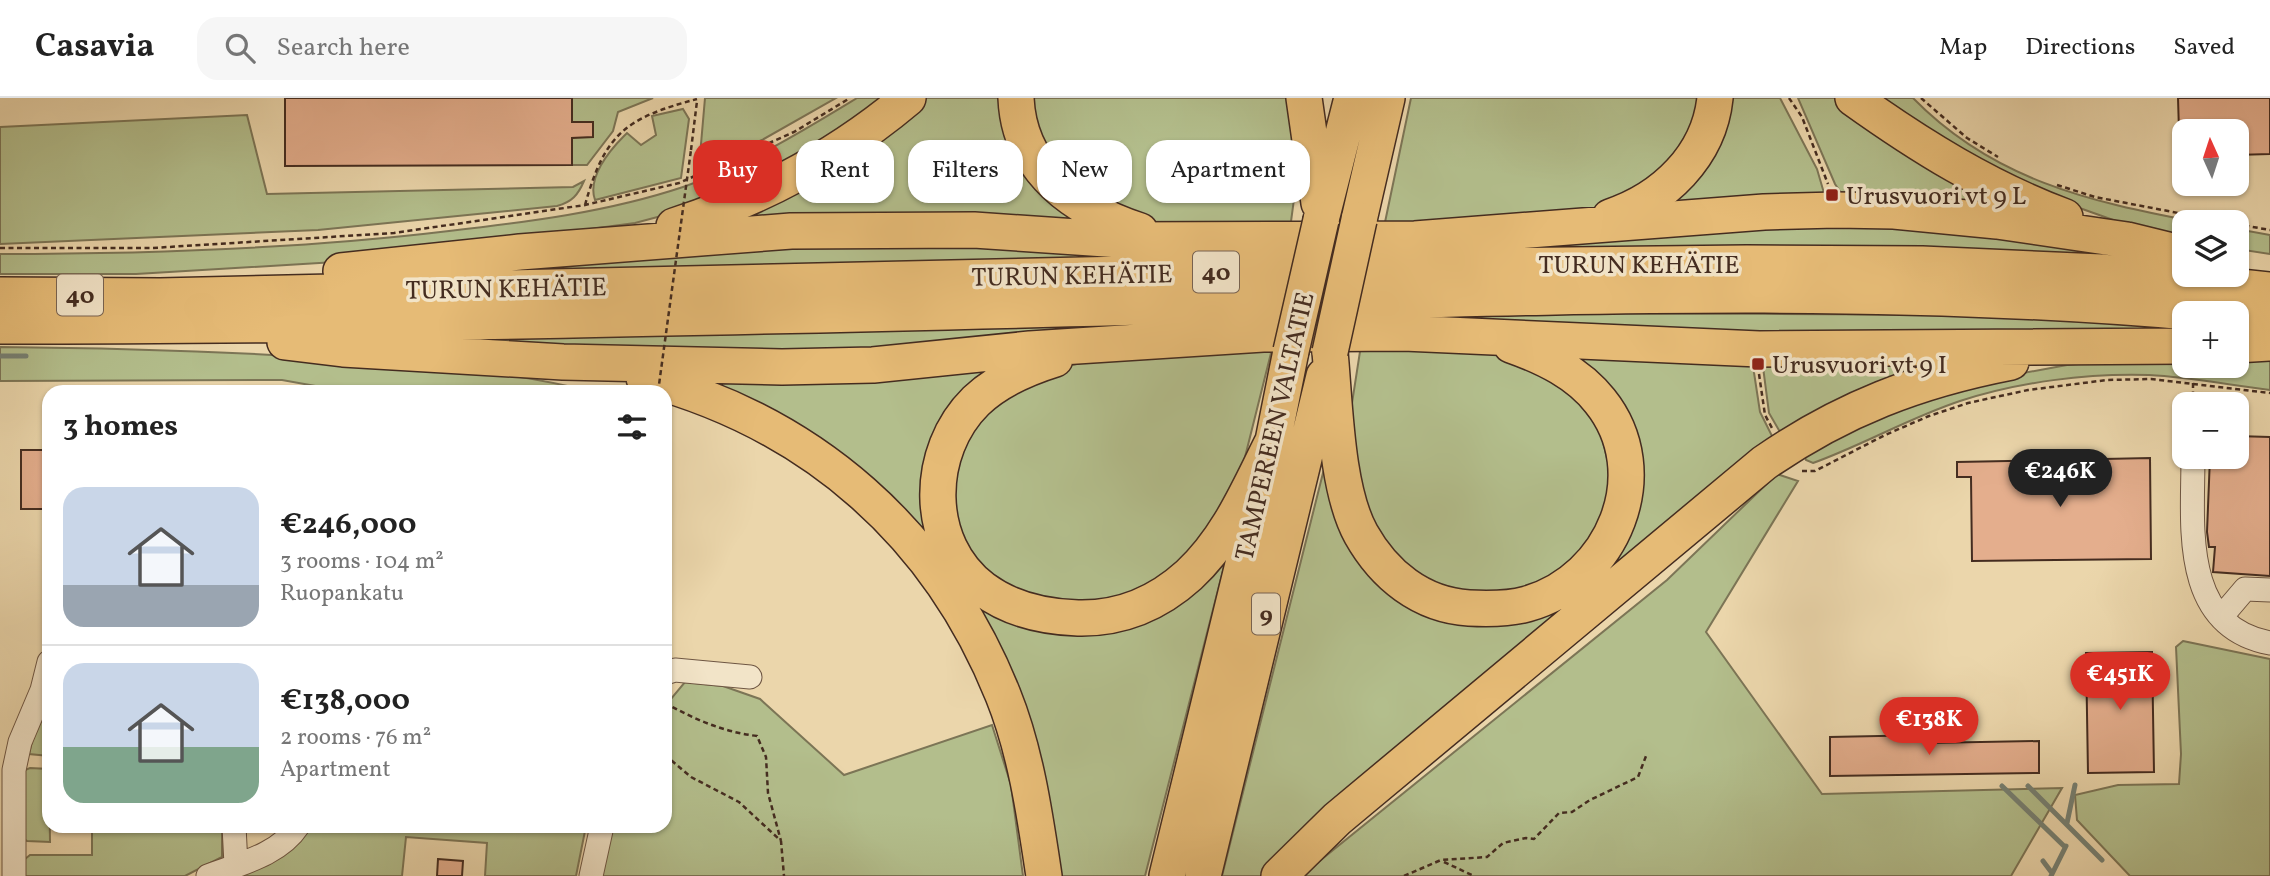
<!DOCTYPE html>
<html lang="en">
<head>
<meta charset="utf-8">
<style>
  :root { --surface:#fff; --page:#f6f6f6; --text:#222; --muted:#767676; --line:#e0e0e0; --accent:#d93025 }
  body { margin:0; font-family:Vollkorn,serif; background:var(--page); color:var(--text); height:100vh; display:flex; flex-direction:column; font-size:26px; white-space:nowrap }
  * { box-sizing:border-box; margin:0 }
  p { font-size:23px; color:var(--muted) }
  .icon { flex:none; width:38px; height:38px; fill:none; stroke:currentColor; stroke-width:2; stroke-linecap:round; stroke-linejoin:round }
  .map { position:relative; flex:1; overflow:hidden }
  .panel { position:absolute; left:42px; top:287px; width:630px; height:448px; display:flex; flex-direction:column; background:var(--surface); border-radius:21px; box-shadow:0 2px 5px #0004 }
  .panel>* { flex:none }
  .top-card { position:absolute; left:693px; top:42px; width:665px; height:63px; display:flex; gap:14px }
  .needle { width:46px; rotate:357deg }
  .tools { position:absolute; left:2172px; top:21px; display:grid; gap:14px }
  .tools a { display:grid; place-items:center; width:77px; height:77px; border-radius:14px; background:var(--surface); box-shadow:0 2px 5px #0004; font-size:35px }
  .price { position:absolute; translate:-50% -60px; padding:0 16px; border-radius:24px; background:var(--accent); color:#fff; font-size:23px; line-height:46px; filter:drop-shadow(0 2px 4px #0008) }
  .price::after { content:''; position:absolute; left:50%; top:42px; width:21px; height:16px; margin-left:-10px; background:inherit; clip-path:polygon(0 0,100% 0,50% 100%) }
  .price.selected { background:#222; color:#fff }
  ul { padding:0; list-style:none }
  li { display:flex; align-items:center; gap:21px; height:175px; padding:0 21px }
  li+li { border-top:2px solid var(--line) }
  li span { display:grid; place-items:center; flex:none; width:196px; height:140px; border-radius:21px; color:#555 }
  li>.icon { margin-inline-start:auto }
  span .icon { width:84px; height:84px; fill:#fffc; stroke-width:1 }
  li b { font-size:30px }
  h2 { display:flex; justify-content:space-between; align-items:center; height:84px; padding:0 21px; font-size:30px }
  .pill { padding:0 24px; border-radius:21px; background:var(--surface); box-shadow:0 2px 5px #0004; font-size:24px; line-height:63px }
  .pill.selected { background:var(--accent); color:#fff }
  header { display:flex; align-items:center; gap:42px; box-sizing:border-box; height:98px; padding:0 35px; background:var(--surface); border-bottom:2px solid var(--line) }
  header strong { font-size:33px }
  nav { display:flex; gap:38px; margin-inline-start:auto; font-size:24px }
  .search { width:490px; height:63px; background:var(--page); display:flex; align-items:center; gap:18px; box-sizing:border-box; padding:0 24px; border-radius:21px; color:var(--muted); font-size:26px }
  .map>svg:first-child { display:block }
</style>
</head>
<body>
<header>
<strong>Casavia</strong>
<div class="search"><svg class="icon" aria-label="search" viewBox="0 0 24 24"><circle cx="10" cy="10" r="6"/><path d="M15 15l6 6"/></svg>Search here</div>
<nav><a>Map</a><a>Directions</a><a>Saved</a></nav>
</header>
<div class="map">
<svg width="2270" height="778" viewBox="0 0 2270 778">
  <rect width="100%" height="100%" fill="#ebd6ab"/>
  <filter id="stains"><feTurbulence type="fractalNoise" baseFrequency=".00286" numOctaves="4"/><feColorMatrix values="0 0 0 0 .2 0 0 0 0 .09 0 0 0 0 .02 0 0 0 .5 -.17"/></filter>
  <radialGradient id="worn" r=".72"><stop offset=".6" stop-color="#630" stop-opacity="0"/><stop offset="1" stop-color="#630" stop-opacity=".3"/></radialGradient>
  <path fill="#b3be8c" stroke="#7c7556" stroke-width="2" d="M572,0H653L618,14L613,33L587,67H572Z
    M705,0H836L762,42L699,69Z
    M857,0H892L858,26L695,109L635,125L352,163L136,176H0V156C150,156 300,151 449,133C528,124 608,114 683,89C746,68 801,34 857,0Z
    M918,0H1006L1099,127L692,131Z
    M1029,0H1294L1299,64L1290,131L1185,130L1140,122L1051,68Z
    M1411,0H1698L1697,17L1666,73L1602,111L1384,129Z
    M1722,0H1780L1817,71L1824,95L1652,111Z
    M1798,0H1838L2033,116L1841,95L1835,86Z
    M1870,0H1913C1992,81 2089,104 2197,124H2184V141L2130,128L2046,98Z
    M683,11L689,21L681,80L595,102C587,80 609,53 624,38L627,35L641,47L656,37L652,18Z
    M247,17L267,96L573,89L584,83C578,97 572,104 557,108L318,132L0,146V29Z
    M1836,121L2145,157L384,177L632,152Z
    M2237,131L2270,137V156L2237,151Z
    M1551,215L1968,217L2184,229V238L827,260L407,239Z
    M1361,247L1520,258L1595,310L1615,394L1581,460L1516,497L1434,493L1371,431L1351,341L1352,305Z
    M0,249C108,250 216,253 324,260C415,265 505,272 593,294H349L282,282L0,283Z
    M1272,251L1238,387L1176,476L1092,510L995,488L948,419L967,329L1032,279L1072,267L1110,258Z
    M2270,255V292C2230,287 2189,279 2149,277C2087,275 2019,284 1960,303C1909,320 1863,347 1813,365L1806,362L1803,354L1836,330L1963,286L2067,267L2184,257V268H2236L2237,256Z
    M1563,256L1686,259L1753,268L1760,314L1776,346L1265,778H1222L1329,351L1356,452L1514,521L1637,393Z
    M1027,261L961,304L942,454L1090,529L1231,441L1145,778H1050L972,518L733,301L703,277Z
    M1993,261L1784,341L1769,315L1763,269L1792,268L1828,263Z
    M1777,376L1798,383L1706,534L1822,696L2062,690L2011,778H1301L1667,482Z
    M2183,543L2270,561V778H2130L2077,722L2075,697L2118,687L2179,686L2181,656L2176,549Z
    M685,584L723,588L760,601L844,677L992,627L1011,687L1023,778H602L612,728H665V608Z
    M37,622L49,626V658L29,656Z
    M30,670L49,671L50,744L27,743L23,740L25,672Z
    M92,728H222V759L185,778H22L25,761L30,757H92Z
    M309,728H586L576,778H485L487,745L406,739L402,778H234L302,737Z"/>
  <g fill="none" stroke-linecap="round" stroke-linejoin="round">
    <path stroke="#768174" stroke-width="5" d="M0,258H26
      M2002,688L2065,749
      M2028,688L2102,762
      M2067,725L2075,687
      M2043,763L2052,775
      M2051,778L2066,748"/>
  </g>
  <path fill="#e4ae8d" stroke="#442c20" stroke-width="2" d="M285,0H572V24H593V39L572,40V67L285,68Z
    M2178,0H2270V56L2236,57V33H2179Z
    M2236,338L2270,339V478L2213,474L2215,449H2209L2207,434L2210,359H2236Z
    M21,352H49V411H21Z
    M2150,360L2151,461L1972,463L1971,379H1957V364Z
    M2152,554L2154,674L2088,675L2086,555Z
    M1928,637V645L2039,643V675L1830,678V639Z
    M438,761L463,763L462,778H437Z"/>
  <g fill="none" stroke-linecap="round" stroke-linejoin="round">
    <g stroke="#6e5643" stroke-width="25">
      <path id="minor" d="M2193,359C2193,427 2180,528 2270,545
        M2222,518L2245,491L2270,492
        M665,575L675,572L750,579
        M42,592L49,564
        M234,728L236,767
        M14,778V672L20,644L42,592H49
        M208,778C239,766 279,757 298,728
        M591,778L602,728"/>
    </g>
    <g stroke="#442c20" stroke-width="38">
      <path id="highway" d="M1016,0C1019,73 1076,112 1140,133
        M1304,0L1319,105
        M1853,0C1920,48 1988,90 2065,119
        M1610,119C1664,101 1709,58 1715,0
        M1321,122L1352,0
        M1359,122L1387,0
        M674,128C761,100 838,59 908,0
        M341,173L520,154L791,133L974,132L1120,142L1415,141L1764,114L1836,112L1894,113L1997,123L2127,142L2184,156
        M0,197L160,198L1478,168L1747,165L1922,166L2101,174L2270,192
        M2236,219L2270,222
        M0,228C409,228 818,217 1227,207C1550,199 1876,186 2199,215
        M285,244L343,251L563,264L782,269L873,267L1030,251L1263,236L1404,235L1759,251L2184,248
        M2236,247L2270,245
        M1330,254C1335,306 1336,391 1361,436C1384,477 1421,507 1469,510C1488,511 1509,511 1527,506C1613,482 1658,375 1600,303C1578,275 1545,259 1511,247
        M1055,261C1026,270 998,282 976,303C925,353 923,446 983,491C1010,511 1045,519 1078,520C1121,521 1157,506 1189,477C1229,440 1249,390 1273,343
        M644,280C812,325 938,435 1003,597C1026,654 1035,718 1044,778
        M1167,778L1273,343L1291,253
        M1203,778L1324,278
        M1279,778L1337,721L1764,365C1842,311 1918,282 2011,264"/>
    </g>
    <path stroke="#442c20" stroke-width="2.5" stroke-dasharray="5 3.5" stroke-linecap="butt" d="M1789,0L1802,19L1828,86
      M1921,0L1967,40L1998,59
      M691,52L697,3
      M2057,87L2095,99L2225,124
      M585,107C605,35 626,20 697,1
      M2236,126L2270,132
      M0,150H152L394,135L585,107L679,85L794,34L850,0
      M1759,276L1765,317L1772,330
      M2193,285V306
      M1802,373H1815L1885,337L1929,318L1968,305L2028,292L2107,282L2151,281L2270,295
      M665,605C694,621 723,634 757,638L766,659L768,695L781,743
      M665,657L691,679L739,704L781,743L784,778
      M1444,764L1474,778
      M1404,778L1441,762L1487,759L1503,745L1526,740L1534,741L1559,715L1572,714L1590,702L1638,679L1646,658"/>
    <use href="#minor" stroke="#f2e4c8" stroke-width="23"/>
    <use href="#highway" stroke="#e6bb76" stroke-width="35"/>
    <g stroke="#442c20" stroke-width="38" stroke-linecap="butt">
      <path id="highway-bridge" d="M1291,253L1321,122
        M1330,254L1359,122"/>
    </g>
    <path stroke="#442c20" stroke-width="2.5" stroke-dasharray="5 3.5" stroke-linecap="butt" d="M658,294L691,52"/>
    <use href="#highway-bridge" stroke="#e6bb76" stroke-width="35"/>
  </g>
  <g fill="#8f2418" stroke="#f2e4c8" stroke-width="2.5">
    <rect x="1825" y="90" width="14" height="14" rx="3.5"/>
    <rect x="1751" y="259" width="14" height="14" rx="3.5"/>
  </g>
  <g text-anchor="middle" stroke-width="7" stroke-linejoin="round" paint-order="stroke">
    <g fill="#f2e4c8" stroke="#786352" stroke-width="2">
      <rect x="1193" y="153.5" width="46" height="41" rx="5"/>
      <rect x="57" y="176.5" width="46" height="41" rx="5"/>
      <rect x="1252" y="495.5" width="28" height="41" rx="5"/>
    </g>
    <g font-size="24" font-weight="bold" fill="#442c20">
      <text x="1216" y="182">40</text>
      <text x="80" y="205">40</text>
      <text x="1266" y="524">9</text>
    </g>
    <g font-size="26" fill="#442c20" stroke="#f2e4c8" text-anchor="start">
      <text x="1846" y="106">Urusvuori vt 9 L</text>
      <text x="1772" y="275">Urusvuori vt 9 I</text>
    </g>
    <g font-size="26" fill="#442c20" stroke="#f2e4c8">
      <text x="1639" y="175">TURUN KEHÄTIE</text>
      <text transform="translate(1072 177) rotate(-1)" y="9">TURUN KEHÄTIE</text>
      <text transform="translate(506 190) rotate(-1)" y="9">TURUN KEHÄTIE</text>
      <text transform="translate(1274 328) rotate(-77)" y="9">TAMPEREEN VALTATIE</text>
    </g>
  </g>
  <rect width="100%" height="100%" filter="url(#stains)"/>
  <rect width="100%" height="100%" fill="url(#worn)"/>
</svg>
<div class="tools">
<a><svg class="needle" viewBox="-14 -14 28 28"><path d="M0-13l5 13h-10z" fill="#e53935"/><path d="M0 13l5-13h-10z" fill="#767676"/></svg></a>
<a><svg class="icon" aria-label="layers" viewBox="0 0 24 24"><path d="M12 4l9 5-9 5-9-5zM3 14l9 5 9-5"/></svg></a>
<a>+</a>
<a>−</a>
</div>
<b class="price selected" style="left:2060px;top:411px">€246K</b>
<b class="price" style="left:2120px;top:614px">€451K</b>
<b class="price" style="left:1929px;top:659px">€138K</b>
<div class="top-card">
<a class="pill selected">Buy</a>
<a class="pill">Rent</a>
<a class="pill">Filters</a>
<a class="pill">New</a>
<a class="pill">Apartment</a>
</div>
<section class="panel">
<h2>3 homes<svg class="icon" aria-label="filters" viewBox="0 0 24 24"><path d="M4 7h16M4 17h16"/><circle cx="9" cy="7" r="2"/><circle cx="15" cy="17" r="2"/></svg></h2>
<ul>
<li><span style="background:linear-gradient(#c9d6e8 70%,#9aa5b1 0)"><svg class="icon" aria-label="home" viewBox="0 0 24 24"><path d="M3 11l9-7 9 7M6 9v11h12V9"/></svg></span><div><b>€246,000</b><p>3 rooms · 104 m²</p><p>Ruopankatu</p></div></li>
<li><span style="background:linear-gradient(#c9d6e8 60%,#7fa58c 0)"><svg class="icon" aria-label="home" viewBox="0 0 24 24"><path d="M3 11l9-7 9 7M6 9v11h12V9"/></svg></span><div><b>€138,000</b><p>2 rooms · 76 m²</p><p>Apartment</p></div></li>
</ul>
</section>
</div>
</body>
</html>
